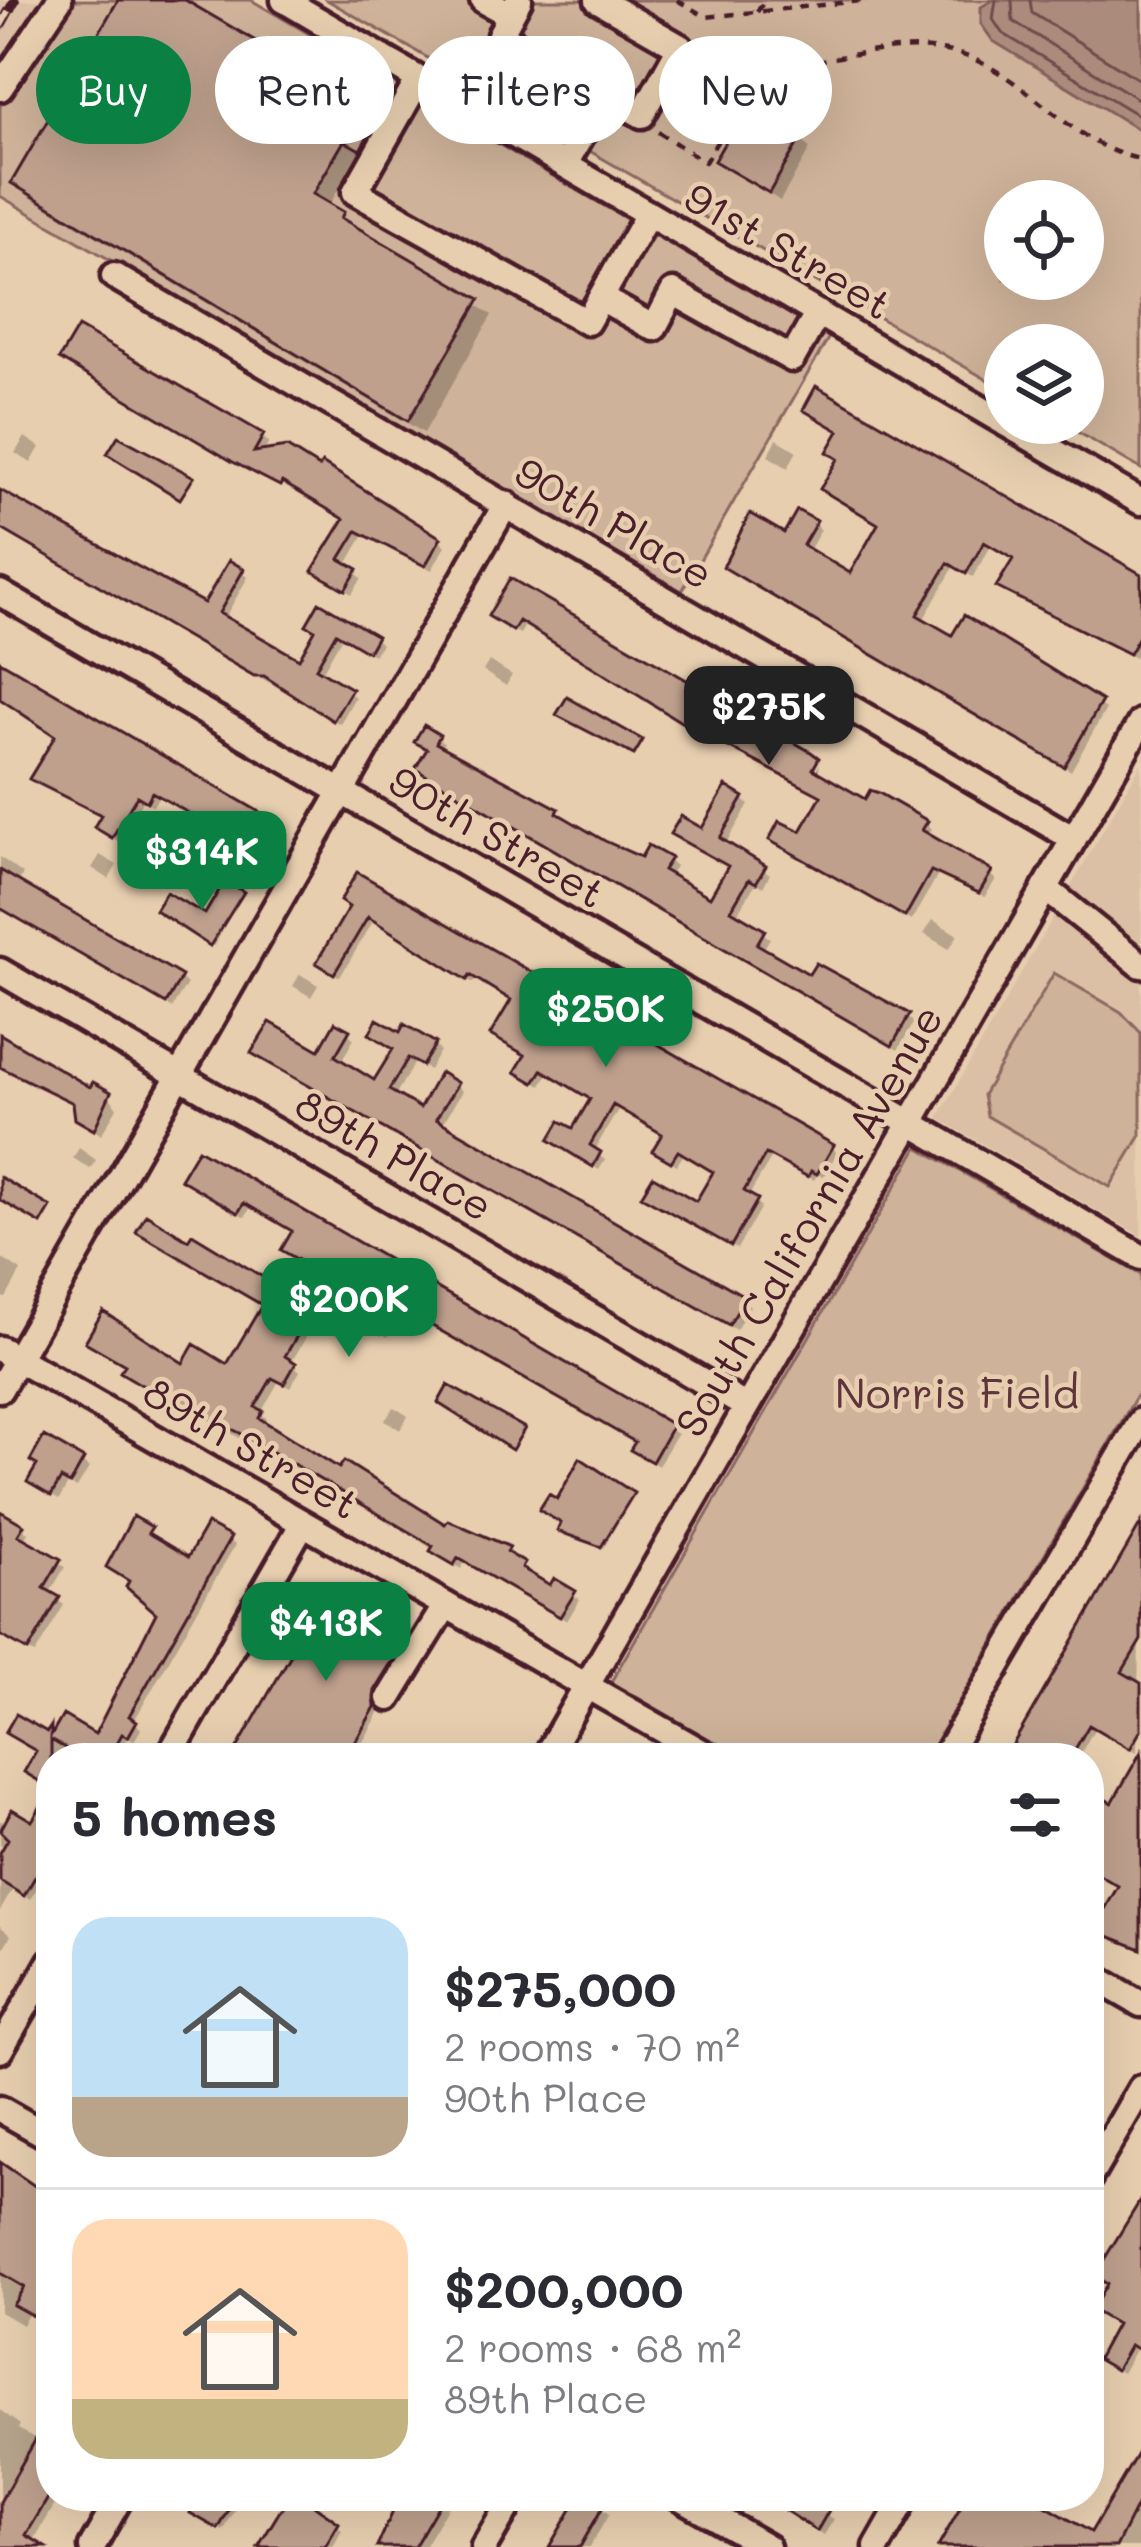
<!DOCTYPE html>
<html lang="en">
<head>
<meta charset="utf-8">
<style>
  :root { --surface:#fff; --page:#f2f2f3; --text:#2b2b33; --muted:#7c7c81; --line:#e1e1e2; --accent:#0b8043 }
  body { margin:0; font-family:Mali,sans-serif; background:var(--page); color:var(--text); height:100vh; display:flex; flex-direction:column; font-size:45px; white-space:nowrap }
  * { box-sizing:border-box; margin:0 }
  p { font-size:39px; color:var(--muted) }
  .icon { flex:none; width:66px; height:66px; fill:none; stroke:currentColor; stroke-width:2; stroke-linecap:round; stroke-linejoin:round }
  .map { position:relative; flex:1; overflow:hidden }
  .side { position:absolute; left:36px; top:1743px; width:1068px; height:768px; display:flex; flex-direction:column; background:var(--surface); border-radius:48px; box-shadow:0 12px 48px #0002 }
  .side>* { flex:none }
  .guide { position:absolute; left:36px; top:36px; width:1071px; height:108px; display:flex; gap:24px }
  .controls { position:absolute; left:984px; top:180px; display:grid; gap:24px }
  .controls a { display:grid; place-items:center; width:120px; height:120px; border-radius:50%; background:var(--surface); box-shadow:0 12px 48px #0002; font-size:60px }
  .price { position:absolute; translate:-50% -102px; padding:0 27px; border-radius:24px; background:var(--accent); color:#fff; font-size:39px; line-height:78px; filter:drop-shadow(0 3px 6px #0008) }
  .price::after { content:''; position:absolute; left:50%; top:72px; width:36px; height:27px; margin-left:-18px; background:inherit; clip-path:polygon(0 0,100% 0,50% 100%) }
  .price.active { background:#222; color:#fff }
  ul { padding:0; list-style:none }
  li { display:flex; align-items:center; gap:36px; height:300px; padding:0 36px }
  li+li { border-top:3px solid var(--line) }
  li span { display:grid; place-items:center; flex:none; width:336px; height:240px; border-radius:36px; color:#555 }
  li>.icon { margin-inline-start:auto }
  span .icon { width:144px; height:144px; fill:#fffc; stroke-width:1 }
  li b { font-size:51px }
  h2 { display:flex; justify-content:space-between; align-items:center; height:144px; padding:0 36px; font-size:51px }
  .pill { padding:0 42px; border-radius:54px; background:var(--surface); box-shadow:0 12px 48px #0002; font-size:42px; line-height:108px }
  .pill.active { background:var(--accent); color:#fff }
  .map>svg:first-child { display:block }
</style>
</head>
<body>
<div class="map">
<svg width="1141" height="2547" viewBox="0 0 1141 2547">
  <rect width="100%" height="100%" fill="#e7ceaf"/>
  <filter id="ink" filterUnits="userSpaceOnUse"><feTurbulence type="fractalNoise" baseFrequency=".00833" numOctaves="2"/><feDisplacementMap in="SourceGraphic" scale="24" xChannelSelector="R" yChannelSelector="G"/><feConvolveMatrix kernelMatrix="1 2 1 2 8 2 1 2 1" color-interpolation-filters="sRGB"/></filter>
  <g filter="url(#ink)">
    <path fill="#dbc0a5" d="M0,0H49L0,74Z
      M1141,764V1236L938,1118Z"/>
    <path fill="#ceb299" stroke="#8c6862" stroke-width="3" fill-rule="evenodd" d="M74,0H251L829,337L682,591L0,196V106Z
      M327,0H1141V469L1062,423H1083V345H1005V390ZM1005,201H1083V279H1005Z
      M1054,973L1121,1012L1141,1033V1135L1110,1187L987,1116L983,1095Z
      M918,1147L1141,1275V1388L926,1758H731L608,1687Z"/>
    <path fill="#ab8c7c" stroke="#84605c" stroke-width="3" d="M993,0H1141V131L993,41L981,24V7Z"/>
    <path fill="#0003" d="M121,0H179L324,84L338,99L334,105L387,142L375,163L359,154L328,207L492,315L424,433L30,197L15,183Z
      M800,138L810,149L780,201L718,160Z
      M79,331L263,437L269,443L262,454L439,540L445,546L432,570L364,535L346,566L362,578L352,594L322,577L316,571L346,521L69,364Z
      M25,437L40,447L31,463L15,453Z
      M777,439L797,451L788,468L768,456Z
      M0,492L205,608L242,571L248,577L224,619L300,663L315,630L375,638L381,644L374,655L342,637L321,674L355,697L340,724L0,526Z
      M830,494L1141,577V648L1135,658L1006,592L1000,587L1015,560L991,546L973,577L954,567L922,622L1106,709L1071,771L727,567L815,524L821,530L808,552L851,577L881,525Z
      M511,582L808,784L820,763L818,776L866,804L926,823L932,829L928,837L996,879L985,897L938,875L911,921L779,845L802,835L824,798L526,624L520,634L497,621Z
      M489,661L512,675L506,686L483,671Z
      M0,667L273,824L279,830L257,867L241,858L240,843L159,796L153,806L144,800L119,842L97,827L103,817L39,784L33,778L58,737L0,699Z
      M438,737L444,743L441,749L557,812L562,820L642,861L669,860L675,866L669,877L711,901L730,868L673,834L703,832L743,799L749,805L725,845L770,874L763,887L756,883L736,916L770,938L763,950L810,978L908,1017L914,1023L898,1050L425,775L419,769Z
      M100,855L117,865L109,879L92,868Z
      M0,857L23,874L18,883L181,978L187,984L172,1008L0,908Z
      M242,894L214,946L161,912L206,918Z
      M352,908L832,1147L837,1153L823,1177L818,1174L814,1180L772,1157L748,1197L761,1207L737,1249L650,1201L697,1205L716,1173L684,1154L677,1165L661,1156L665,1136L619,1108L594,1151L605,1160L599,1170L558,1144L574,1133L593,1100L548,1073L541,1086L524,1076L528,1056L514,1001L476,978L473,983L374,920L340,977L325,968Z
      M933,920L958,935L949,949L924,934Z
      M300,974L318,985L311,997L293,986Z
      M348,1033L354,1039L340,1063L375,1084L401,1036L434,1045L440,1051L429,1070L415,1062L394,1097L421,1112L456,1085L462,1091L442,1125L744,1300L750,1306L736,1330L255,1053L320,1054Z
      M0,1037L91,1091L109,1095L117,1108L101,1135L78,1117L76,1105L38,1082L35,1088L0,1064Z
      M79,1148L96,1160L90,1169L73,1158Z
      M199,1153L677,1434L658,1466L634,1450L637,1443L420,1318L414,1328L399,1319L388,1337L326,1303L291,1363L300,1371L290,1388L279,1381L261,1413L267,1419L264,1425L446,1529L449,1523L509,1549L527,1575L580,1599L567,1621L465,1562L461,1569L390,1520L130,1378L127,1367L89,1342L184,1368H228L264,1307L146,1237L300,1303L318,1272L291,1255L295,1233L251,1207L245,1217L190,1185Z
      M0,1257L21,1271L6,1298L0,1297Z
      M394,1407L408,1416L400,1430L385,1420Z
      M82,1462L89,1468L77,1488L68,1484L59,1500L37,1488L39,1466Z
      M632,1495L604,1548L563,1533L558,1503Z
      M0,1520L22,1527L28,1533L23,1541L65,1567L49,1594L64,1605L35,1654L0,1637Z
      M1141,1528L1137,1753L1095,1728L1078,1758H1009Z
      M150,1530L153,1539L190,1561L229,1540L235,1545L134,1721L141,1729L134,1741L129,1737L117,1758H82L72,1752L68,1758H51V1788L33,1777L39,1752L15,1738H96L160,1613L115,1572Z
      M332,1589L412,1642L379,1696V1713L354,1758H236Z
      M1141,1777V1951L1096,1930L1121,1887L1089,1866V1794L1113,1807Z
      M51,1795V1866L30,1899L13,1889L0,1911V1859L6,1848L0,1844V1821L34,1825Z
      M0,1926L11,1935L0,1954Z
      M1089,2034L1098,2042L1089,2058Z
      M1,2166L51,2196V2326L29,2313L22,2325L0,2312Z
      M1141,2198V2351L1136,2348L1122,2373L1106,2363L1119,2326L1110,2285L1098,2276Z
      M1089,2365L1097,2372L1089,2388Z
      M0,2410L20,2425L18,2429L51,2446V2496H60L30,2547H0Z
      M1141,2454V2547H942L970,2496H1028L1092,2536Z
      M204,2496H244L223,2531L194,2513Z
      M291,2496H321L312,2510L342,2530L333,2547H270Z
      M404,2496H454L424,2547H377Z
      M582,2496L609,2514L590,2547H553Z
      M791,2496L834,2519L824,2535L791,2513Z"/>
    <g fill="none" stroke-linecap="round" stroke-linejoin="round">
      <path stroke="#714b4b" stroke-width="3" d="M996,0L993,19L1002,33L1141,117
        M1012,0L1013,21L1141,101
        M1030,0L1032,13L1141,81"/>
    </g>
    <path fill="#bea08d" stroke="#4a1f2b" stroke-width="3" d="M118,0H185L326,82L319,93L374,125L360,150L344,141L313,194L344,212L341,218L480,299L408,421L11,183Z
      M747,104L802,136L769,193L714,161Z
      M78,327L264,434L254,452L287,447L319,467L322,463L441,538L425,566L357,531L340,559L358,569L345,590L312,571L344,519L282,482L280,486L233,462L59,359Z
      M816,386L1141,574V633L1129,654L996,587L1013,559L984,542L966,574L948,563L917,615L952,635L964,615L1102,701L1064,767L723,567L750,513L784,533L797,510L817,521L803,545L850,573L878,524L820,489L838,459L827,452L839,431L803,410Z
      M118,436L194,477L180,499L107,454Z
      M0,490L204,603L229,560L244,569L219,613L299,659L315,630L306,625L319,602L377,636L368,652L336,633L316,668L352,689L333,721L264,676H254L0,528Z
      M510,578L811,752L819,758L813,769L865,799L870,790L879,793L928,821L922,830L992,871L979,893L931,871L905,917L769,840L779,821L801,831L821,796L681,722L519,621L513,631L488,616Z
      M0,661L275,821L251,863L231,852L238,842L152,792L147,802L137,796L112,838L94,827L101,815L29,779L55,736L0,699Z
      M567,697L643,740L634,755L556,715Z
      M424,725L440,735L436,743L559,809L557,813L605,841L641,857L648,845L671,858L663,870L710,897L728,866L670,834L681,816L702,828L726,786L744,797L720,838L766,866L756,883L749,879L731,910L765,930L757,944L809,974L816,963L910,1014L892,1046L415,769L427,749L414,742Z
      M0,870L182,976L166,1004L0,908Z
      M357,872L834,1145L817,1174L811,1171L808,1177L766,1154L744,1191L758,1199L731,1246L641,1196L653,1176L696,1201L713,1172L678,1151L671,1162L652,1151L662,1134L613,1105L590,1145L601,1152L593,1167L549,1140L560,1121L573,1128L590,1099L542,1070L534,1083L515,1072L525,1055L490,1035L511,1000L470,975L467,980L368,917L334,974L316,963L349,907L340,901Z
      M225,880L244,892L210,946L155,910L166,892L205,914Z
      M377,1019L400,1032L404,1024L436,1043L422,1066L408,1058L389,1090L420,1108L440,1072L458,1083L436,1119L746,1297L729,1325L251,1053L270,1022L319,1050L335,1022L350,1030L335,1056L374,1080L393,1049L369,1034Z
      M0,1034L90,1087L93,1082L111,1092L94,1130L75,1119L73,1103L0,1067Z
      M198,1149L673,1425L652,1462L630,1450L635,1442L413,1315L407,1324L392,1315L381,1333L319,1299L285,1356L296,1363L284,1384L272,1378L255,1407L263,1411L259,1418L339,1468L344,1461L445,1524L448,1520L510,1547L507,1552L525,1563L522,1568L550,1585L554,1578L576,1591L560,1617L458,1558L454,1565L430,1551L433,1546L244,1435L140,1384L120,1372L125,1365L85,1342L103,1311L183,1363L194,1344L227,1364L262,1305L136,1232L146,1214L188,1240L192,1234L299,1299L316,1270L281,1250L292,1231L244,1203L238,1213L180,1179Z
      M0,1177L51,1207L41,1224L0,1200Z
      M448,1385L525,1428L512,1450L438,1403Z
      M44,1436L84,1459L70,1484L61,1479L51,1496L27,1482L37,1465L30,1461Z
      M580,1458L634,1493L601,1547L557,1531L561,1523L539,1510L549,1494L557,1499Z
      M0,1511L24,1525L18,1535L61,1559L44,1588L60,1597L28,1651L0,1635Z
      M133,1516L152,1527L148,1533L188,1557L207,1524L231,1537L129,1716L137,1721L128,1737L122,1734L109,1758H82L51,1740V1773L44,1784L24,1772L36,1751L5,1733L16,1714L47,1732L51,1726V1736L63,1715L95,1734L156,1613L126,1587L129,1581L106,1567Z
      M1141,1523V1640L1122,1672L1141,1683V1730L1130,1749L1089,1725L1070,1758H1005Z
      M331,1585L409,1634L375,1689V1707L346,1758H245L235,1752Z
      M1141,1752V1949L1093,1930L1118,1886L1089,1869V1790L1112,1803Z
      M51,1789V1864L45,1860L24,1896L0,1881V1853L8,1839L0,1831L12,1809L32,1821Z
      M0,2162L51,2197V2326L13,2305L24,2287L0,2273Z
      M1141,2199V2351L1130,2345L1116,2370L1097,2359L1116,2324L1092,2310L1107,2284L1094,2276Z
      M37,2437L51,2445V2493L26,2535L46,2547H0V2502Z
      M1141,2447V2498L1116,2547H938L967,2496H1028L1091,2532Z
      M200,2496L231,2507L218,2529L190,2513Z
      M289,2496H301L339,2523L325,2547H258Z
      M400,2496H444L414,2547H377Z
      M579,2496L604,2505L580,2547H549Z
      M787,2496H805L829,2510L817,2531L780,2507Z"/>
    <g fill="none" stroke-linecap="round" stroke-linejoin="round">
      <g stroke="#4a1f2b" stroke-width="33">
        <path id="minor" d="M284,0L1005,423
          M483,0L510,15
          M519,0L500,35L642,115L680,47L598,0
          M419,79L355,192L587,322L648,214
          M0,88L59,0
          M565,164L605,94
          M114,276L1074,839
          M601,298L654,328L673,292L792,359L818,313
          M1005,423L1141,502
          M0,593L1141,1257
          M1045,888L1141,965
          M0,971L747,1407
          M0,1349L712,1758
          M0,1389L506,504
          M389,1698L446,1605
          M168,1758L303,1523
          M545,1758L1141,722
          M944,1758L1141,1421
          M1089,1974L1141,2004
          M0,2050L51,1961
          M0,2109L51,2138
          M1089,2178L1141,2088
          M678,2496L767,2547
          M92,2547L121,2496
          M484,2547L514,2496
          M877,2547L906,2496"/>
      </g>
      <path stroke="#4a1f2b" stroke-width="4.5" stroke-dasharray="9 9" stroke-linecap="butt" d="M677,0L706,17L870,0
        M757,12L765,0
        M742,100L756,78L769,70C823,62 892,41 946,51C1021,64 1067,147 1141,159
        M658,132L705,162L742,100L691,70"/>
      <use href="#minor" stroke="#e7ceaf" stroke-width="24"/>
      <g stroke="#4a1f2b" stroke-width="10">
        <path id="rail" d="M0,27L15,0"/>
      </g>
      <use href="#rail" stroke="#e7ceaf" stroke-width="6" stroke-dasharray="18" stroke-linecap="butt"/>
    </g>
  </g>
  <g text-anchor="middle" stroke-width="9" stroke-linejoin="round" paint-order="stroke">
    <g font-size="42" fill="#4a1f2b" stroke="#e7ceaf">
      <text transform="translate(788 251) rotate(30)" y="15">91st Street</text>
      <text transform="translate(614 523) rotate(30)" y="15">90th Place</text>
      <text transform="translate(497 837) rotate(30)" y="15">90th Street</text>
      <text transform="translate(394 1155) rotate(30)" y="15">89th Place</text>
      <text transform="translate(809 1221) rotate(-60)" y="15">South California Avenue</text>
      <text transform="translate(251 1448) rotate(30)" y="15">89th Street</text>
    </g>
    <g font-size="42" fill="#5e353c" stroke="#e7ceaf">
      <text x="957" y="1409">Norris Field</text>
    </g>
  </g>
</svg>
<div class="controls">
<a><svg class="icon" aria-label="locate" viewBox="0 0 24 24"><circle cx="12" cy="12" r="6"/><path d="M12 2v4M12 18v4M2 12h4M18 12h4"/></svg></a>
<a><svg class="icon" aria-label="layers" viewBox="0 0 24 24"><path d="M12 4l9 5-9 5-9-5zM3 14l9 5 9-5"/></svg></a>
</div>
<b class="price active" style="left:769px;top:768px">$275K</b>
<b class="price" style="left:202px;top:913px">$314K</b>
<b class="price" style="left:606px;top:1070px">$250K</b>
<b class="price" style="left:349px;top:1360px">$200K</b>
<b class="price" style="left:326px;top:1684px">$413K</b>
<div class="guide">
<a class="pill active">Buy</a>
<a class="pill">Rent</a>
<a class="pill">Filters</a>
<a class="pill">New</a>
</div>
<section class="side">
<h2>5 homes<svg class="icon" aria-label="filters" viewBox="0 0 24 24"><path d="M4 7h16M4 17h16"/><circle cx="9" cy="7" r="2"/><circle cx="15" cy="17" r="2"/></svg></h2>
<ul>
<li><span style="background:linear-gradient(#bfe0f5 75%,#b9a48a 0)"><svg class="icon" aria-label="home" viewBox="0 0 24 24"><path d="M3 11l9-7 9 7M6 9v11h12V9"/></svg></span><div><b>$275,000</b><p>2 rooms · 70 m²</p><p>90th Place</p></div></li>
<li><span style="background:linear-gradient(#ffd9b3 75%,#c2b280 0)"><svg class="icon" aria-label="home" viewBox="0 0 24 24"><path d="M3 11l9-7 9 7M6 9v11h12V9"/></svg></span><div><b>$200,000</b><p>2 rooms · 68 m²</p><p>89th Place</p></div></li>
</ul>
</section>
</div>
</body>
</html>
